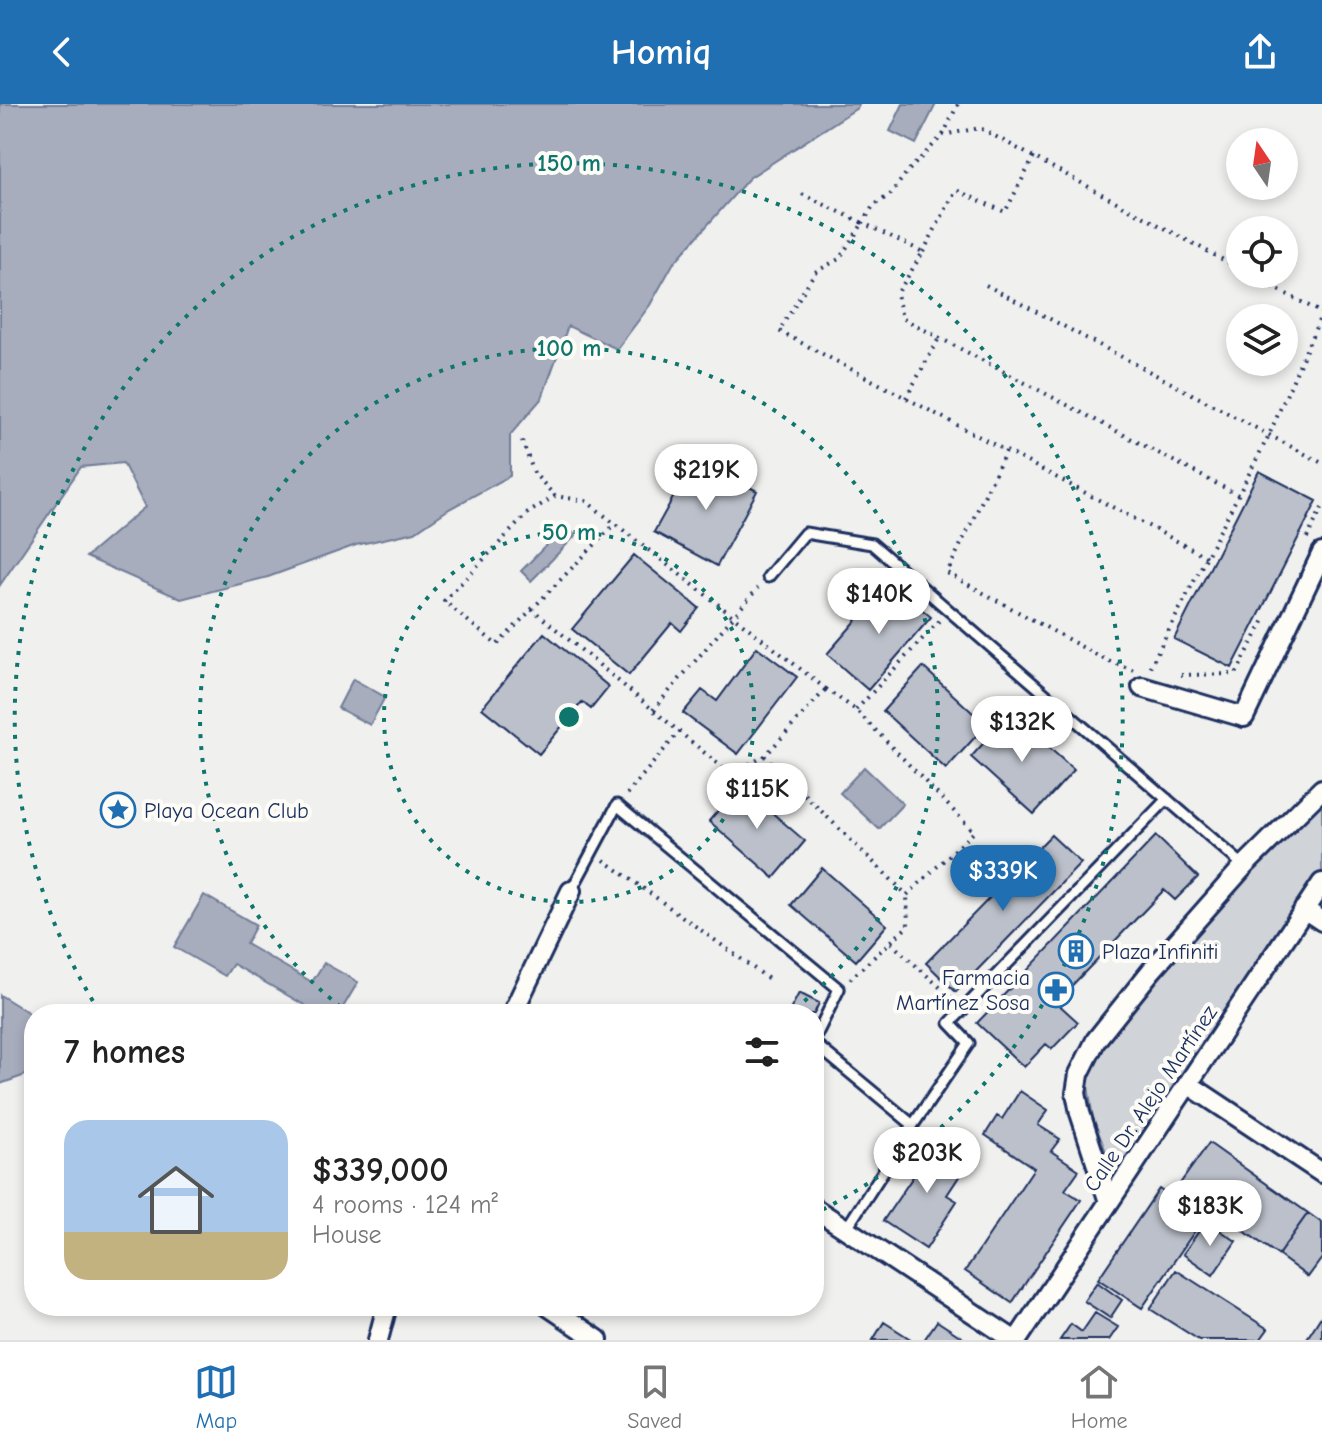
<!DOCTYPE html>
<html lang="en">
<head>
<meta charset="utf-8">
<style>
  :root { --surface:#fff; --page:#f6f6f6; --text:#222; --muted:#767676; --line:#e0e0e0; --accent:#1f6fb2 }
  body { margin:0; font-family:"Comic Neue",sans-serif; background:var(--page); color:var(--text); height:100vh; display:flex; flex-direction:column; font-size:30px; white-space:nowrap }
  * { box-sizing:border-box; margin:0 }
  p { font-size:26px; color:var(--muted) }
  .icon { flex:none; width:44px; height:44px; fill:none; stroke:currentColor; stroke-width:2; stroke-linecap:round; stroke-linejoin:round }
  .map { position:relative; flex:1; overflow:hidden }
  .drawer { position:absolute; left:24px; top:900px; width:800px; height:312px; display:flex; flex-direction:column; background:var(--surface); border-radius:32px; box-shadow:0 4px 12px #0003 }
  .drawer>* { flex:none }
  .needle { width:52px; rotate:347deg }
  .tools { position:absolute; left:1226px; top:24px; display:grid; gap:16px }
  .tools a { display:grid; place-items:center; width:72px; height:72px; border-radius:50%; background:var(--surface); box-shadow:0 4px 12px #0003; font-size:40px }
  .price { position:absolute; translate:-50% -68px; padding:0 18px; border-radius:28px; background:#fff; color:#222; font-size:26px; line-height:52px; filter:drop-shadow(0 2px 4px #0008) }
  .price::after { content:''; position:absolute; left:50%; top:48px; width:24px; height:18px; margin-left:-12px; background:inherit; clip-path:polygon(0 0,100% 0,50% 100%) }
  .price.active { background:var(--accent); color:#fff }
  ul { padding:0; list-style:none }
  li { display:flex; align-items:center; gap:24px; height:200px; padding:0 40px }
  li+li { border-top:2px solid var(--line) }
  li span { display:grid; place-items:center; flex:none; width:224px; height:160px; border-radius:24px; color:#555 }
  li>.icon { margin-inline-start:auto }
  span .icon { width:96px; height:96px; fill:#fffc; stroke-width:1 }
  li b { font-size:34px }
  h2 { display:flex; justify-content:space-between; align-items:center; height:96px; padding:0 40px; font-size:34px }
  header { display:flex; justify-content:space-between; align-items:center; height:104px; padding:0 40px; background:var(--accent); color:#fff; font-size:36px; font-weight:700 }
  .tab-bar { display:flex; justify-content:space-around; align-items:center; height:112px; border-top:2px solid var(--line); background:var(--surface); font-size:22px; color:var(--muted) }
  .tab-bar a { display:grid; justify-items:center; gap:4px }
  .tab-bar .active { color:var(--accent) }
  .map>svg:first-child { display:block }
</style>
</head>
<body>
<header><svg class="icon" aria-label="back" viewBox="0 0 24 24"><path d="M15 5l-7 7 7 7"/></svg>Homiq<svg class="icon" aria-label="share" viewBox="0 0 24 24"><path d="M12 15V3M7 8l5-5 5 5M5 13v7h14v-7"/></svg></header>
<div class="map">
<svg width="1322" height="1236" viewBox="0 0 1322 1236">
  <rect width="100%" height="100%" fill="#f0f0ee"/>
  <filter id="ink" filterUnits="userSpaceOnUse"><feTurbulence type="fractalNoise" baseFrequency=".0125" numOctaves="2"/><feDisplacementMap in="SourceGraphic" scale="16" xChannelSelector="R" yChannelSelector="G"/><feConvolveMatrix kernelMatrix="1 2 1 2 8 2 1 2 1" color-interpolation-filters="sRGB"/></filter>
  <g filter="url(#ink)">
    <path fill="#d0d3d8" stroke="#76819b" stroke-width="2" d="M1322,692V770L1117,1075L1093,1015L1087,975L1105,939L1220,802Z"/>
    <path fill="#a7adbd" stroke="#6f7b97" stroke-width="2" d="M0,0H859L857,4L749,74L673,160L650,201L617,245L568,222L542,294L510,331V372L449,405L415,428L356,441L268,473L181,495L86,453L145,403L123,359L81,363L0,481Z
      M903,0H936L916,40L890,27Z
      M565,422L576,431L531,477L521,467Z
      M353,575L385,593L370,621L338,604Z
      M864,663L903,700L879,725L840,689Z
      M204,791L256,821L246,840L312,878L324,859L358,878L339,910H320L233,860L225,872L174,843Z
      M0,891L34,912V968L0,980Z"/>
    <path fill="#bbc0ca" stroke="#1b2f5e" stroke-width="2" d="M695,354L757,387L717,462L654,428Z
      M1259,367L1317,397L1232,564L1174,535Z
      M634,451L699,504L681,527L672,519L629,571L572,525Z
      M890,478L931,513L868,586L827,550Z
      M544,529L609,583L591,605L582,598L539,650L482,604Z
      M757,543L797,573L738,650L683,609L702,586L717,597Z
      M923,563L986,621L946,665L883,607Z
      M1011,609L1074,666L1034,710L971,653Z
      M740,681L805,737L774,774L709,717Z
      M1051,731L1081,759L956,888L926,859Z
      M1156,732L1198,773L1175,796L1164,786L1056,898L1078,918L1052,945L1046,940L1024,963L977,919Z
      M822,764L887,821L856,857L791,801Z
      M799,889L819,899L814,910H788Z
      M1020,987L1048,1006L1038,1021L1060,1035L1051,1047L1079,1066L1065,1086L1081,1096L1012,1199L965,1167L1034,1064L985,1031L997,1012L1002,1015Z
      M944,1027L962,1039L948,1059L962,1068L947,1091L957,1097L926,1145L883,1117Z
      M1209,1039L1308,1109L1278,1151L1179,1081Z
      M1159,1085L1203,1115L1142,1204L1098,1175Z
      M1308,1109L1322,1119V1154L1308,1173L1278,1151Z
      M1206,1117L1236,1137L1213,1171L1183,1150Z
      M1176,1166L1268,1225L1260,1236H1199L1150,1205Z
      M1097,1178L1122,1196L1110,1214L1084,1197Z
      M1095,1209L1118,1223L1109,1236H1060L1071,1220L1082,1228Z
      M1322,1211V1236H1306Z
      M937,1217L966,1236H924Z
      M884,1218L912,1236H873Z"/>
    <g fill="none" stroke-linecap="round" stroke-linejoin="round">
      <g stroke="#1b2f5e" stroke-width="15">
        <path id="service" d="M768,473L805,429L872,440L1244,762
          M571,787L617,701L839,885L814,936
          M814,939L913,1021L969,939L950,919L1167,695
          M846,1125L913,1021"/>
      </g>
      <g stroke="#1b2f5e" stroke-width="24">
        <path id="minor" d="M1142,583L1244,613L1322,449
          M1304,805L1322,817
          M512,910L571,787
          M1188,980L1322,1069
          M1109,1098L1080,1009L1076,989L1079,970L1096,936L1151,867L1244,762L1322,685
          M814,1104L1014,1236
          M548,1202L598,1236
          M378,1236L387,1202
          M1017,1236L1322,779"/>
      </g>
      <path stroke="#1b2f5e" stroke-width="4" stroke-dasharray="2 6" stroke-linecap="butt" d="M943,31L958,0
        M802,90L863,119L839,155L815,168L779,227L1207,453
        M923,148L956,86L1005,108L1034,53
        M986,181L1322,359
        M906,294L939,234
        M522,337L534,369L555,392
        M1006,347L947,469L1104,555L1133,566
        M1238,391L902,214L897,190L923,148L863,119L873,102L891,90L907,68L943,31L980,24L1240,165
        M1307,434L1322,404
        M532,505L614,421
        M1150,563L1269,331L1322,209L1249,170
        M1181,571L1236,570L1264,516
        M826,585L856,606L974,728L907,791L765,652Z
        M653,606L758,484
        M856,606L939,517
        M765,652L730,670L532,505L497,541L444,497L528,409L555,392L586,397L826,585
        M627,690L679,628
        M604,756L770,876
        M891,839L953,895
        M850,875L908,822L907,791"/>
      <use href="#service" stroke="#fdfcf7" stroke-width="9"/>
      <use href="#minor" stroke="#fdfcf7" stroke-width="18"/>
    </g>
  </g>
  <g fill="none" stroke="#0f766e" stroke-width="4" stroke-dasharray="4 8">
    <circle cx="569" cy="613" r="185"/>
    <path d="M350 910A369 369 0 1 1 788 910"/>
    <path d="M99 907A554 554 0 1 1 816 1109"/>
  </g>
  <defs>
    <g id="sight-ring" transform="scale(1.8)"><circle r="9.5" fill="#fdfcf7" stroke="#1f6fb2" stroke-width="1.5"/><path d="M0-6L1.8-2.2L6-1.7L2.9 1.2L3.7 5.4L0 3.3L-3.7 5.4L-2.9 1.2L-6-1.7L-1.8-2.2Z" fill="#1f6fb2"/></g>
    <g id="building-ring" transform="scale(1.8)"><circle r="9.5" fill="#fdfcf7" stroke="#1f6fb2" stroke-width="1.5"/><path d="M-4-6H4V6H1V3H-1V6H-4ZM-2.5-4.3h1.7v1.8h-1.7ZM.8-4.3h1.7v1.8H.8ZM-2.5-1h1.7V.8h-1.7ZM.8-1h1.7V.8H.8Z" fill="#1f6fb2"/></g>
    <g id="pharmacy-ring" transform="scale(1.8)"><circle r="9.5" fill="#fdfcf7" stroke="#1f6fb2" stroke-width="1.5"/><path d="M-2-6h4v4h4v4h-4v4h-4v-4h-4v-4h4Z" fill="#1f6fb2"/></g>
  </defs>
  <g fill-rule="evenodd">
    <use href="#sight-ring" x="118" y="706"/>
    <use href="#building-ring" x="1076" y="847"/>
    <use href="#pharmacy-ring" x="1056" y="886"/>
  </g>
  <g text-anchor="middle" stroke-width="8" stroke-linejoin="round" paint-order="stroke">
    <g font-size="22" fill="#1b2f5e" stroke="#fdfcf7" text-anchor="start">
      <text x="144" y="714">Playa Ocean Club</text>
      <text x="1102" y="855">Plaza Infiniti</text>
      <text x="1030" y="881" text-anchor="end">Farmacia<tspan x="1030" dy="25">Martínez Sosa</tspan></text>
    </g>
    <g font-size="22" fill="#1b2f5e" stroke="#fdfcf7">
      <text transform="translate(1150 994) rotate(-56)" y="8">Calle Dr. Alejo Martínez</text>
    </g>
  </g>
  <circle cx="569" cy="613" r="12" fill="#0f766e" stroke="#fdfcf7" stroke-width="4"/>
  <g font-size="24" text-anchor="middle" font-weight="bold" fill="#0f766e" stroke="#fdfcf7" stroke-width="8" stroke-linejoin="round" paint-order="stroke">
    <text x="569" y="67">150 m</text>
    <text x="569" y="252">100 m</text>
    <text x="569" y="436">50 m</text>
  </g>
</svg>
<div class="tools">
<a><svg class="needle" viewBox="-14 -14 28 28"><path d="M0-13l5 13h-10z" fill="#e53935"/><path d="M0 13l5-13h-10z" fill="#767676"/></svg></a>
<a><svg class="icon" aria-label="locate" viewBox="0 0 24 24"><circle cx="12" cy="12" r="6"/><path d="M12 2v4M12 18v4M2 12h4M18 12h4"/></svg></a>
<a><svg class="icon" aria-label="layers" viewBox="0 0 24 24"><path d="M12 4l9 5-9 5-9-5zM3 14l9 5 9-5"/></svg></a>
</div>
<b class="price" style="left:706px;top:408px">$219K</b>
<b class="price" style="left:879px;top:532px">$140K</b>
<b class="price" style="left:1022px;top:660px">$132K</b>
<b class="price" style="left:757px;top:727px">$115K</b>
<b class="price active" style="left:1003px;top:809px">$339K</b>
<b class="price" style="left:927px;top:1091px">$203K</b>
<b class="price" style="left:1210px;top:1144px">$183K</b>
<section class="drawer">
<h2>7 homes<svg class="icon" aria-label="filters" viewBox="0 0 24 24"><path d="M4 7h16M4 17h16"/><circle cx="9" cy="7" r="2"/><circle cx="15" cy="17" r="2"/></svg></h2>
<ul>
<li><span style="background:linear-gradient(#a9c7e8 70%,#c2b280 0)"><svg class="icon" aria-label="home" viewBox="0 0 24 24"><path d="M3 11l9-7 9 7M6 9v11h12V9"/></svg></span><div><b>$339,000</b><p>4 rooms · 124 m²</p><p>House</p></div></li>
</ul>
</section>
</div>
<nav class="tab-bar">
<a class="active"><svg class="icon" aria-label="map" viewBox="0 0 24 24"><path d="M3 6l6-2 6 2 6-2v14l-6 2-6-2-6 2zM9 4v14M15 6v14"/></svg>Map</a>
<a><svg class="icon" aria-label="saved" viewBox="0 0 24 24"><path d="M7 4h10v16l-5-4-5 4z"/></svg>Saved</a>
<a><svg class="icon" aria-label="home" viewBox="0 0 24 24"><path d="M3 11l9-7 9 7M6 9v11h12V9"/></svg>Home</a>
</nav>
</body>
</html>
